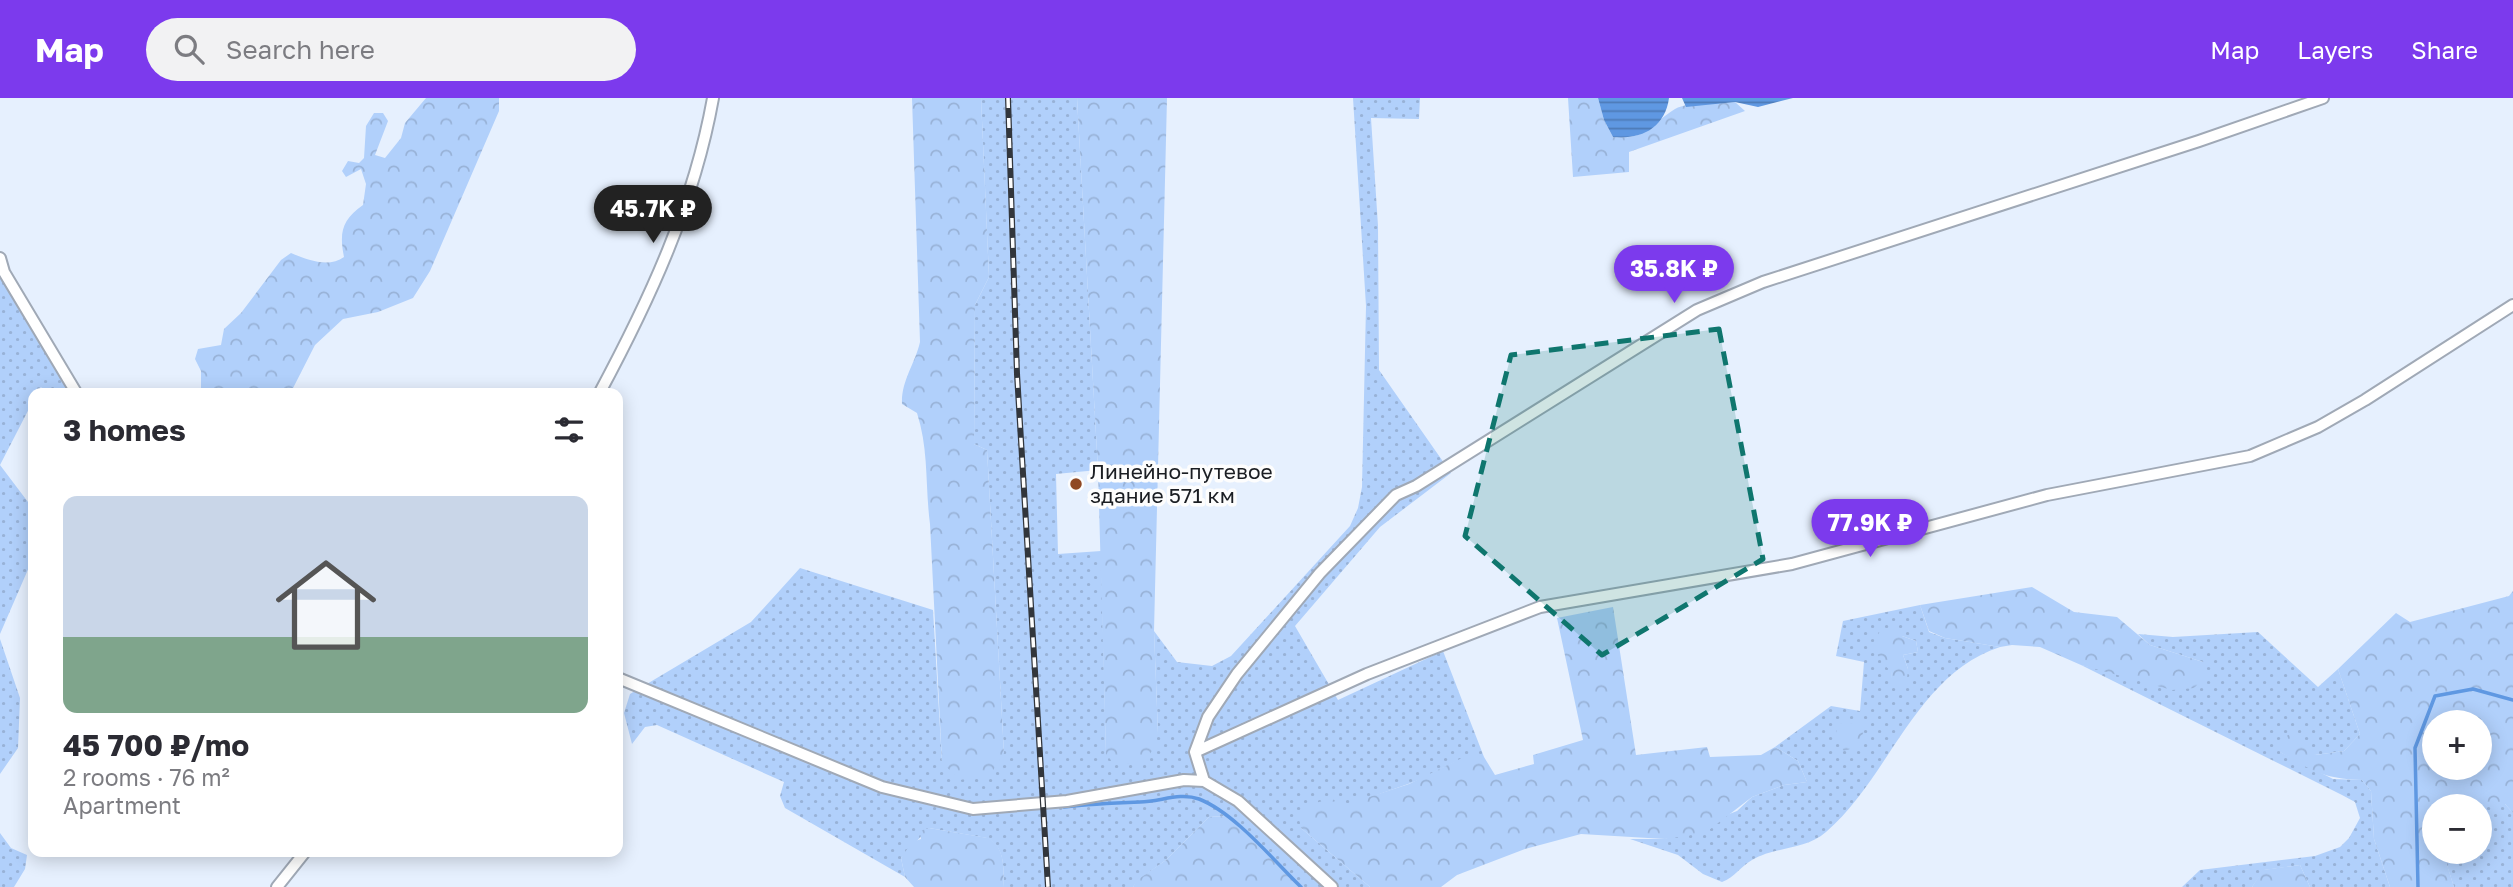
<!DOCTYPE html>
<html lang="en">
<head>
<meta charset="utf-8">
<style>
  :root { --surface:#fff; --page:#f2f2f3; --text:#2b2b33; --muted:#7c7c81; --line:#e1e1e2; --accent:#7c3aed }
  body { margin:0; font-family:"Golos Text",sans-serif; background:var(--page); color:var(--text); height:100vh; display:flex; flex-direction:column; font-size:26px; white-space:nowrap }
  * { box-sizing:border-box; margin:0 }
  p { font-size:23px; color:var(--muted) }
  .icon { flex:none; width:38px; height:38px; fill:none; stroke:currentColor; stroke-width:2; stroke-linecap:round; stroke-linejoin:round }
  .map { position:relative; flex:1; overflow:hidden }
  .drawer { position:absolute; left:28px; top:290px; width:595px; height:469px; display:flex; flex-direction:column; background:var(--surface); border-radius:14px; box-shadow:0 4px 18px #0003 }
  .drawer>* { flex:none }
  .fabs { position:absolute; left:2422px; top:612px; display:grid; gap:14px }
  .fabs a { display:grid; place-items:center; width:70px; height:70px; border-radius:50%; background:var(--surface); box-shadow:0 4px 18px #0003; font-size:35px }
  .price { position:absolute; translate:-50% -60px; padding:0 16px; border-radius:24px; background:var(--accent); color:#fff; font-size:23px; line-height:46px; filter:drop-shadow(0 2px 4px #0008) }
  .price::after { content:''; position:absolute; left:50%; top:42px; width:21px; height:16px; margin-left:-10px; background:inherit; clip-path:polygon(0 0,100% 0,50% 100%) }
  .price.current { background:#222; color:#fff }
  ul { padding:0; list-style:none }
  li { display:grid; align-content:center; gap:14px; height:371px; padding:0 35px }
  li+li { border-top:2px solid var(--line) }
  li span { display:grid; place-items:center; height:217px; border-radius:14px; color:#555 }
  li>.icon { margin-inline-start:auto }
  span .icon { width:126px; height:126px; fill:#fffc; stroke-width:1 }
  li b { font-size:30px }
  h2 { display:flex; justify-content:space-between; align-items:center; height:84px; padding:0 35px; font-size:30px }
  header { display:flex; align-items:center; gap:42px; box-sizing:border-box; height:98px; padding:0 35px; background:var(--accent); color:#fff }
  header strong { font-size:33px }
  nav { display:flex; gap:38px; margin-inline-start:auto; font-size:24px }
  .search { width:490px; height:63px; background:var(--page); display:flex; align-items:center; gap:18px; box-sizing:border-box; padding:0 24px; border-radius:38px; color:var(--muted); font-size:26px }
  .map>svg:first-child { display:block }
</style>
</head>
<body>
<header>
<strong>Map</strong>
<div class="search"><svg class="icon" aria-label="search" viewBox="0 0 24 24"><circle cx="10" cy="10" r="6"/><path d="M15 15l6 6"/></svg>Search here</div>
<nav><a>Map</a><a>Layers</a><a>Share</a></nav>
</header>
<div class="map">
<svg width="2513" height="789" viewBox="0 0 2513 789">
  <defs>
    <pattern id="grass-dots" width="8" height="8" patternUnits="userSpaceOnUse" patternTransform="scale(1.75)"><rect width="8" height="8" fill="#b1d0fb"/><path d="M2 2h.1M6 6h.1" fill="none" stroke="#98b2d7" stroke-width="1.8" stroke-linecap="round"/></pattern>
    <pattern id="forest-crowns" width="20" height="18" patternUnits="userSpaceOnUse" patternTransform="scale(1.75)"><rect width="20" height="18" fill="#b1d0fb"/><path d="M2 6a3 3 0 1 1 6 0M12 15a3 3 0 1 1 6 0" fill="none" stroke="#98b2d7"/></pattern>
    <pattern id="water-rules" width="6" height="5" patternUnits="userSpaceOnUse" patternTransform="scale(1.75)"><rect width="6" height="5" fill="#5f98e2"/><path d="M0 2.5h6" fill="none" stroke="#4e7bb7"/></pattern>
  </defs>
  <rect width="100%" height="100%" fill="#e6f0fe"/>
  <path fill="url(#grass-dots)" fill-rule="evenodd" d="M981,0H1077L1098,372L1056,376L1058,456L1101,453L1106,656L1158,635L1154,533L1177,564L1212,568L1231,558L1350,428L1358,410L1362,389L1366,208L1353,0H1420L1419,21L1371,20L1378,128L1379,272L1451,375L1380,429L1295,528L1338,602L1443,553L1484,659C1453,658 1436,677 1408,686C1370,699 1336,712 1301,730L1370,789H1303L1224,718L1209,719L1166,762L1137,783L1133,789H1004C1003,770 1006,750 987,740L929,730L901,760L905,779L785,710L780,698L784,684L657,627L645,629L632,646L624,615L630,596L751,524L800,470L933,512L942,664L1004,655L987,352L974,346L975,207L989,179Z
    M0,160L77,296H46L41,289L37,296H33V303L0,367L28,404L33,460L0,536Z
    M1920,507L1929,534L1945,540L2000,549C1916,576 1889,680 1826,734C1804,753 1775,748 1752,762C1740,769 1735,779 1722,784L1703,776L1678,757L1630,741H1665L1737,713L1752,699L1784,687L1807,684L1798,663L1775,649L1831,608L1860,613L1864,564L1836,558L1843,523ZM1902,538L1916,543L1918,554L1903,557L1908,571L1893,589L1891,572Z
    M2258,534L2318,589L2338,571L2360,636L2344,653L2315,657L2280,654L2333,681L2362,682L2371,693L2374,741L2390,789H2310L2300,767L2264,772L2252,789H2182L2200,772L2315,758L2340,749L2349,740L2360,720L2355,704L2342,697L2081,567L2119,575L2203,564L2150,547L2138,536L2173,539Z
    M0,541L20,600L18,650L0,676Z
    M2484,706H2505L2513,715V789H2454L2443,755L2480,754V709H2477Z
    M0,735L11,750L27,757L25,771L14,789H0Z"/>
  <path fill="url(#forest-crowns)" fill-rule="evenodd" d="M426,0H499V13L430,173L413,200L378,214L343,221L315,247L290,296H201V273L195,261L198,251L221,247L224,231L241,215L281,162L291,155C307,162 329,170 344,159C339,134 342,122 363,107L366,86L361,71L346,79L342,73L348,63L359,65L364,60L366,28L374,15H383L388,23L375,57L385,60L401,40L405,25Z
    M912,0H981L989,179L975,207L974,346L987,352L1004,655L990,677L959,682L942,664L930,426C925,388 929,352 917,315L902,306C901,283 915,266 920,244Z
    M1077,0H1167L1154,533L1158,635C1152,664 1142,665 1114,666L1106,656L1098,372Z
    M1568,0H1598L1604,22L1613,39C1648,42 1649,27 1675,11C1690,3 1718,5 1735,4L1745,13L1629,54V74L1573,79Z
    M2032,489L2074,514L2117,519L2150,547L2203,564L2206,578L2194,590L2172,592L2081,567L2040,549L2012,547L2000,549L1945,540L1929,533L1920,507Z
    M2513,493V715L2505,706L2434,709V754H2443L2454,789H2390L2374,741L2371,693L2362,682C2325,681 2312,673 2280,654L2279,642L2292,635L2315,657L2344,653L2360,636L2338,571L2396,515L2410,524L2509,498ZM2434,625H2480V670H2434Z
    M1613,509L1636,657L1707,649L1710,659L1761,657L1775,649L1798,663L1807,684L1784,687L1752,699L1705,735L1665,741L1581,736L1525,751L1457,777L1441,789H1370L1301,730L1298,716L1315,705L1331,701L1348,706L1409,686L1464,659H1484L1495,677L1534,666L1533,657L1583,642L1557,520Z
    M1896,531L1902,538L1916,543L1918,554L1903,557L1908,571L1906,590L1892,589L1891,573L1883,566L1872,547L1880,533Z
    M1838,625H1861L1864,632L1859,648L1844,653L1835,640Z
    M1225,718L1303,789H1133L1136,783L1166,762L1209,719Z
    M929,730L988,740C1006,750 1003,770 1004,789H914L905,779L901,760L912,744L921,741L920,733Z
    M2300,767L2310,789H2252L2263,772Z"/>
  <path fill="url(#water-rules)" d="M1598,0H1669C1665,30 1641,42 1613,39L1604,22Z
    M1682,0H1793L1758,9L1735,4L1686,9Z"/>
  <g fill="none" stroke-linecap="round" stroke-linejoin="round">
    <path stroke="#5f98e2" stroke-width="3.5" d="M1064,709C1090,706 1114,705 1140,704C1160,704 1179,694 1199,701C1235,715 1273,762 1301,789
      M2418,789L2415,650L2435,598L2473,591L2513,602"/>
    <g stroke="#a0a9b6" stroke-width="14">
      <path id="minor" d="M0,160L4,174L77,296
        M599,296C650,201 694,106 713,0
        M618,580L882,689L973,711L1067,703L1184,682L1204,683L1238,703L1332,789
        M1195,654L1367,576L1540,509L1792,466L2047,397L2250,358L2318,329L2365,302L2513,207
        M1204,683L1195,654L1208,619L1237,576L1320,475L1396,397L1416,388L1697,212L1763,184L2199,43L2323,0
        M277,789L305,754"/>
    </g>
    <use href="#minor" stroke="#fff" stroke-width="10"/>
    <g stroke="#32363c" stroke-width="6">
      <path id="rail" d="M1008,0L1017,276L1048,789"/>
    </g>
    <use href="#rail" stroke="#fdfdfd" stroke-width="3.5" stroke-dasharray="10" stroke-linecap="butt"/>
  </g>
  <path fill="#0f766e" fill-opacity="0.2" stroke="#0f766e" stroke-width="5" stroke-dasharray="14 9" stroke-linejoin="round" d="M1719,231L1763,461L1602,557L1465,438L1511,257Z"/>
  <circle fill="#8f4824" stroke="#fdfdfd" stroke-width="2.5" cx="1076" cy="386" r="7"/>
  <g text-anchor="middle" stroke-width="7" stroke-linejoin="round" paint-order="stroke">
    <g font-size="21" fill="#1b1e23" stroke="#fdfdfd" text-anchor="start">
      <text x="1090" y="381">Линейно-путевое<tspan x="1090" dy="24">здание 571 км</tspan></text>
    </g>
  </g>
</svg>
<div class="fabs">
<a>+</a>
<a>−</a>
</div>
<b class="price current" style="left:653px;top:147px">45.7K ₽</b>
<b class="price" style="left:1674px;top:207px">35.8K ₽</b>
<b class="price" style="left:1870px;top:461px">77.9K ₽</b>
<section class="drawer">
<h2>3 homes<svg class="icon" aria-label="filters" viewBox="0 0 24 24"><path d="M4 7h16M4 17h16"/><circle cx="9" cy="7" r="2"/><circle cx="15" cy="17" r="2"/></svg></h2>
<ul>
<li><span style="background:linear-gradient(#c9d6e8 65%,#7fa58c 0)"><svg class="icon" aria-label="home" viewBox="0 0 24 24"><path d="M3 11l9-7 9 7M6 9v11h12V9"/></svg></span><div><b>45 700 ₽/mo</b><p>2 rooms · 76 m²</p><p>Apartment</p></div></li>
</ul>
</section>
</div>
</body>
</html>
